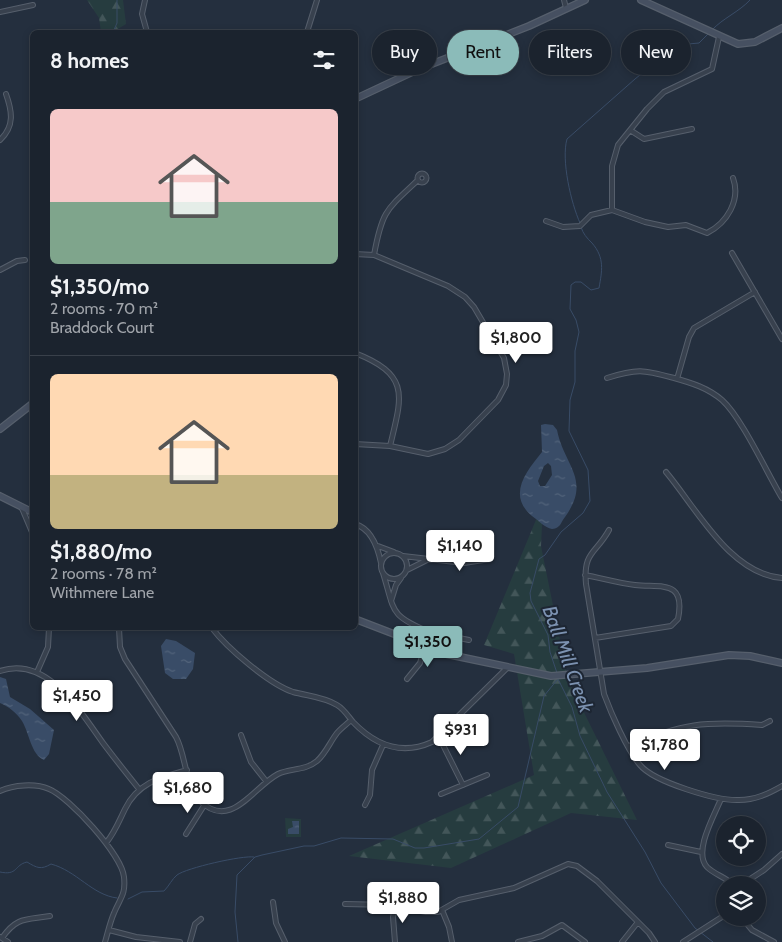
<!DOCTYPE html>
<html lang="en">
<head>
<meta charset="utf-8">
<style>
  :root { --surface:#1b232e; --page:#242b36; --text:#f1f3f6; --muted:#a0a4aa; --line:#39404a; --accent:#8bbbb9 }
  body { margin:0; font-family:Cabin,sans-serif; background:var(--page); color:var(--text); height:100vh; display:flex; flex-direction:column; font-size:19px; white-space:nowrap }
  * { box-sizing:border-box; margin:0 }
  p { font-size:16px; color:var(--muted) }
  .icon { flex:none; width:28px; height:28px; fill:none; stroke:currentColor; stroke-width:2; stroke-linecap:round; stroke-linejoin:round }
  .map { position:relative; flex:1; overflow:hidden }
  .details { position:absolute; left:30px; top:30px; width:328px; height:600px; display:flex; flex-direction:column; background:var(--surface); border-radius:8px; box-shadow:0 2px 8px #0003,0 0 0 1px var(--line) }
  .details>* { flex:none }
  .top-card { position:absolute; left:372px; top:30px; width:334px; height:45px; display:flex; gap:10px }
  .tools { position:absolute; left:716px; top:816px; display:grid; gap:10px }
  .tools a { display:grid; place-items:center; width:50px; height:50px; border-radius:50%; background:var(--surface); box-shadow:0 2px 8px #0003,0 0 0 1px var(--line); font-size:25px }
  .price { position:absolute; translate:-50% -42px; padding:0 11px; border-radius:5px; background:#fff; color:#222; font-size:16px; line-height:32px; filter:drop-shadow(0 1px 2px #0008) }
  .price::after { content:''; position:absolute; left:50%; top:30px; width:15px; height:11px; margin-left:-8px; background:inherit; clip-path:polygon(0 0,100% 0,50% 100%) }
  .price.current { background:var(--accent); color:#111 }
  ul { padding:0; list-style:none }
  li { display:grid; align-content:center; gap:10px; height:265px; padding:0 20px }
  li+li { border-top:1px solid var(--line) }
  li span { display:grid; place-items:center; height:155px; border-radius:8px; color:#555 }
  li>.icon { margin-inline-start:auto }
  span .icon { width:90px; height:90px; fill:#fffc; stroke-width:1 }
  li b { font-size:21px }
  h2 { display:flex; justify-content:space-between; align-items:center; height:60px; padding:0 20px; font-size:21px }
  .chip { padding:0 18px; border-radius:22px; background:var(--surface); box-shadow:0 2px 8px #0003,0 0 0 1px var(--line); font-size:18px; line-height:45px }
  .chip.current { background:var(--accent); color:#111 }
  .map>svg:first-child { display:block }
</style>
</head>
<body>
<div class="map">
<svg width="782" height="942" viewBox="0 0 782 942">
  <defs>
    <pattern id="forest-firs" width="22" height="20" patternUnits="userSpaceOnUse" patternTransform="scale(1.25)"><rect width="22" height="20" fill="#263c3f"/><path d="M5 1l3.5 6h-7zM16 11l3.5 6h-7z" fill="#435659"/></pattern>
    <pattern id="water-ripples" width="26" height="14" patternUnits="userSpaceOnUse" patternTransform="scale(1.25)"><rect width="26" height="14" fill="#394c67"/><path d="M2 4q2-2 4 0t4 0M15 11q2-2 4 0t4 0" fill="none" stroke="#53647b"/></pattern>
  </defs>
  <rect width="100%" height="100%" fill="#242f3e"/>
  <path fill="url(#forest-firs)" d="M87,0H123L126,24L113,32H101L99,18Z
    M543,503L541,546L568,680L637,820L571,813L451,868L349,856L534,775L514,654L484,645Z"/>
  <path fill="#263c3f" d="M285,818L301,819V837H286Z"/>
  <path fill="url(#water-ripples)" fill-rule="evenodd" d="M545,424L553,425L557,430C564,466 592,479 565,517C560,523 561,528 552,529C545,528 538,520 532,516C507,495 526,472 542,452L541,425ZM548,463L551,466L552,475L545,486H540L538,481L544,466Z
    M166,639L176,641L195,653L193,669L186,679H173L165,673L161,646Z
    M0,677L6,679L10,697L30,709L54,730L49,754L44,760C31,755 29,732 22,721C16,712 9,707 0,703Z
    M292,821H299V834H288V829L293,827Z"/>
  <g fill="none" stroke-linecap="round" stroke-linejoin="round">
    <path stroke="#394c67" stroke-width="1" d="M712,30C723,18 739,12 750,0
      M113,32L117,23V0
      M30,136L32,134
      M580,223C571,203 561,160 567,139L635,79L677,45L699,43L709,33
      M557,673L550,652L548,635L531,601L530,593L539,559L545,555L561,532L583,513L590,501L588,470L569,431L570,400L575,382V351L579,332L576,320L570,309L571,285L575,282H581L591,290L599,288C602,271 605,258 592,243C587,238 583,234 581,227
      M558,679L572,707L580,736L607,792L645,852L661,883L695,928L713,942
      M0,872C18,876 14,865 27,862C37,868 41,870 51,864C77,871 92,895 117,898
      M128,899L142,892L164,891C169,886 172,879 177,875C186,868 243,855 254,857
      M238,942L235,912L237,875L255,857L262,855L304,846H314L341,838L393,839L415,848H424L479,839L518,807L544,696L557,680"/>
    <g stroke="#565f6c" stroke-width="6">
      <path id="street" d="M145,0L142,14L147,32
        M564,0L566,8
        M0,12L33,5
        M307,32L317,0
        M630,130L644,139L692,129
        M0,140C15,126 12,111 6,94
        M417.5 178a4.5 4.5 0 1 1 9 0a4.5 4.5 0 1 1-9 0Z
        M612,210V166L618,145L647,109L664,92L712,69L719,37
        M612,210L645,222L668,227L686,225L707,233C727,223 741,200 733,178
        M546,221L563,227L580,226L591,215L612,210
        M732,253L782,339
        M355,254L374,255L448,286L465,297L474,307L504,358L507,374L506,385L498,400L459,440L445,449L428,454L390,446L355,444
        M374,255C382,211 386,210 418,180
        M0,270L17,261L25,260
        M355,353C411,375 402,396 390,446
        M607,378C638,368 644,370 674,378C692,383 708,388 722,400C742,418 767,473 782,498
        M677,379L689,337L694,328L755,292
        M666,472C697,509 730,574 782,578
        M21,506L32,532
        M355,524C372,529 378,548 381,563
        M609,530C596,554 583,551 586,584L604,694C611,713 627,750 640,765C654,782 717,801 739,800C755,800 768,794 782,786
        M378,546L394,552
        M381 566a13 13 0 1 1 26 0a13 13 0 1 1-26 0Z
        M403,556L464,563L490,559
        M407,570L427,560
        M383,573C395,612 389,615 429,632L420,663L407,679
        M585,575C601,578 618,583 635,585C661,588 686,579 678,619L671,626L595,638
        M391,601L396,585L401,578
        M119,628L120,647L125,659L176,737C186,755 185,786 200,801C231,831 253,787 278,774C290,768 305,771 317,761C326,753 330,742 337,733C341,728 347,724 351,720
        M212,628C227,648 269,684 293,692C308,696 324,697 337,705C344,709 348,716 353,722C375,745 401,756 432,742L507,668
        M429,632L469,640
        M0,671C47,655 80,711 103,743C115,759 127,774 139,789
        M37,672L48,647L49,628
        M241,735L251,762L266,781
        M439,737L463,785
        M629,746C682,723 705,721 762,725L770,721
        M0,791C13,785 35,783 49,789C69,797 122,855 124,877C126,895 120,898 114,913C110,922 108,932 105,942
        M441,794L487,775
        M721,799C714,816 693,852 707,867C715,875 726,877 733,885
        M365,805L370,795L372,770L383,745
        M186,834L205,804
        M106,843C115,832 119,821 125,809C138,782 162,777 187,770
        M668,845L701,852
        M741,885L764,870L782,854
        M273,902L276,923L285,942
        M345,904L390,905L426,912H438L459,900L514,888L568,864L577,866L597,881L649,933L655,942
        M395,906L393,917L395,942
        M442,910L449,927L452,942
        M742,918L752,930L774,942
        M109,930L136,937L180,942
        M0,937L8,942
        M2,938C17,916 27,920 50,916
        M190,942L195,924L201,919
        M518,942L542,936L562,925L585,942
        M622,942L638,922
        M683,942L725,915"/>
    </g>
    <g stroke="#565f6c" stroke-width="8">
      <path id="secondary" d="M641,0L738,44L755,42L782,28
        M355,99L419,69L529,26L585,0
        M0,429L32,404
        M0,496L32,512
        M355,619L446,654L551,676L647,668L729,655L750,656L782,663"/>
    </g>
    <use href="#street" stroke="#38414e" stroke-width="4"/>
    <use href="#secondary" stroke="#465061" stroke-width="5.5"/>
  </g>
  <g text-anchor="middle" stroke-width="4" stroke-linejoin="round" paint-order="stroke">
    <g font-size="20" font-style="italic" fill="#7c92b1" stroke="#1d2633">
      <text transform="translate(568 659) rotate(70)" y="7">Ball Mill Creek</text>
    </g>
  </g>
</svg>
<div class="tools">
<a><svg class="icon" aria-label="locate" viewBox="0 0 24 24"><circle cx="12" cy="12" r="6"/><path d="M12 2v4M12 18v4M2 12h4M18 12h4"/></svg></a>
<a><svg class="icon" aria-label="layers" viewBox="0 0 24 24"><path d="M12 4l9 5-9 5-9-5zM3 14l9 5 9-5"/></svg></a>
</div>
<b class="price" style="left:516px;top:364px">$1,800</b>
<b class="price" style="left:460px;top:572px">$1,140</b>
<b class="price current" style="left:428px;top:668px">$1,350</b>
<b class="price" style="left:77px;top:722px">$1,450</b>
<b class="price" style="left:461px;top:756px">$931</b>
<b class="price" style="left:665px;top:771px">$1,780</b>
<b class="price" style="left:188px;top:814px">$1,680</b>
<b class="price" style="left:403px;top:924px">$1,880</b>
<div class="top-card">
<a class="chip">Buy</a>
<a class="chip current">Rent</a>
<a class="chip">Filters</a>
<a class="chip">New</a>
</div>
<section class="details">
<h2>8 homes<svg class="icon" aria-label="filters" viewBox="0 0 24 24"><path d="M4 7h16M4 17h16"/><circle cx="9" cy="7" r="2"/><circle cx="15" cy="17" r="2"/></svg></h2>
<ul>
<li><span style="background:linear-gradient(#f6c9c9 60%,#7fa58c 0)"><svg class="icon" aria-label="home" viewBox="0 0 24 24"><path d="M3 11l9-7 9 7M6 9v11h12V9"/></svg></span><div><b>$1,350/mo</b><p>2 rooms · 70 m²</p><p>Braddock Court</p></div></li>
<li><span style="background:linear-gradient(#ffd9b3 65%,#c2b280 0)"><svg class="icon" aria-label="home" viewBox="0 0 24 24"><path d="M3 11l9-7 9 7M6 9v11h12V9"/></svg></span><div><b>$1,880/mo</b><p>2 rooms · 78 m²</p><p>Withmere Lane</p></div></li>
</ul>
</section>
</div>
</body>
</html>
